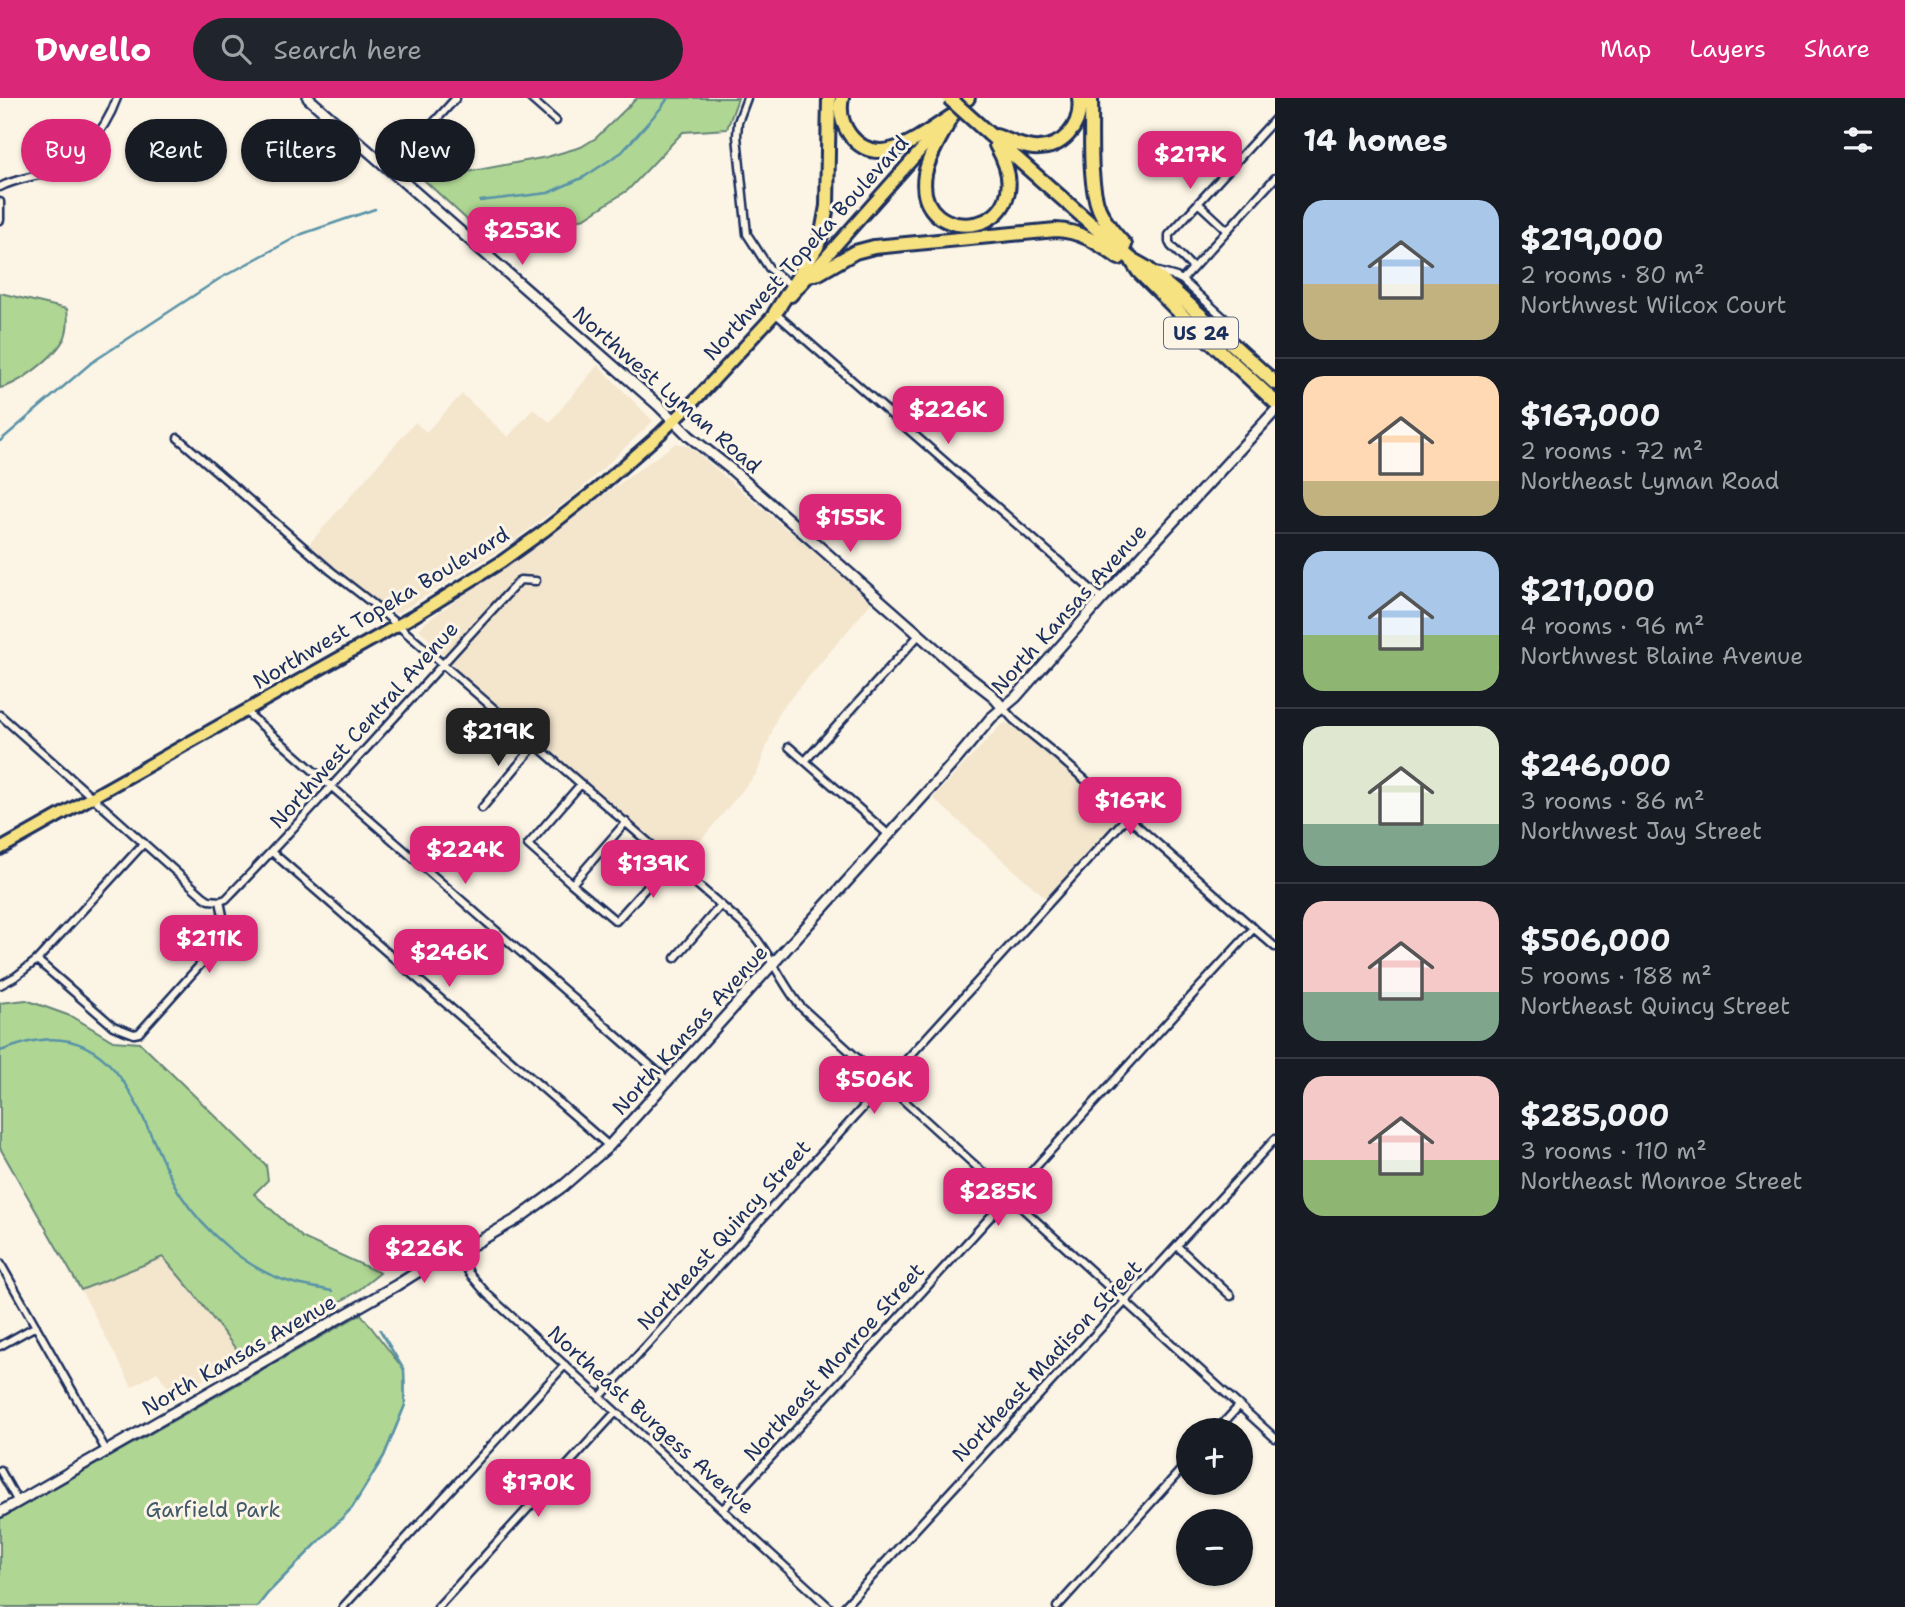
<!DOCTYPE html>
<html lang="en">
<head>
<meta charset="utf-8">
<style>
  :root { --surface:#171b24; --page:#20242c; --text:#f1f3f6; --muted:#9ea1a6; --line:#363941; --accent:#db2777 }
  body { margin:0; font-family:"Shantell Sans",sans-serif; background:var(--page); color:var(--text); height:100vh; display:flex; flex-direction:column; font-size:26px; white-space:nowrap }
  * { box-sizing:border-box; margin:0 }
  p { font-size:23px; color:var(--muted) }
  .icon { flex:none; width:38px; height:38px; fill:none; stroke:currentColor; stroke-width:2; stroke-linecap:round; stroke-linejoin:round }
  .map { position:relative; flex:1; overflow:hidden }
  .details { display:flex; flex-direction:column; background:var(--surface); width:630px }
  .details>* { flex:none }
  .top-card { position:absolute; left:21px; top:21px; width:665px; height:63px; display:flex; gap:14px }
  .buttons { position:absolute; left:1176px; top:1320px; display:grid; gap:14px }
  .buttons a { display:grid; place-items:center; width:77px; height:77px; border-radius:50%; background:var(--surface); box-shadow:0 2px 5px #0004; font-size:35px }
  .price { position:absolute; translate:-50% -60px; padding:0 16px; border-radius:14px; background:var(--accent); color:#fff; font-size:23px; line-height:46px; filter:drop-shadow(0 2px 4px #0008) }
  .price::after { content:''; position:absolute; left:50%; top:42px; width:21px; height:16px; margin-left:-10px; background:inherit; clip-path:polygon(0 0,100% 0,50% 100%) }
  .price.active { background:#222; color:#fff }
  ul { padding:0; list-style:none }
  li { display:flex; align-items:center; gap:21px; height:175px; padding:0 28px }
  li+li { border-top:2px solid var(--line) }
  li span { display:grid; place-items:center; flex:none; width:196px; height:140px; border-radius:21px; color:#555 }
  li>.icon { margin-inline-start:auto }
  span .icon { width:84px; height:84px; fill:#fffc; stroke-width:1 }
  li b { font-size:30px }
  h2 { display:flex; justify-content:space-between; align-items:center; height:84px; padding:0 28px; font-size:30px }
  .chip { padding:0 24px; border-radius:32px; background:var(--surface); box-shadow:0 2px 5px #0004; font-size:24px; line-height:63px }
  .chip.active { background:var(--accent); color:#fff }
  header { display:flex; align-items:center; gap:42px; box-sizing:border-box; height:98px; padding:0 35px; background:var(--accent); color:#fff }
  header strong { font-size:33px }
  nav { display:flex; gap:38px; margin-inline-start:auto; font-size:24px }
  .search { width:490px; height:63px; background:var(--page); display:flex; align-items:center; gap:18px; box-sizing:border-box; padding:0 24px; border-radius:38px; color:var(--muted); font-size:26px }
  main { display:flex; flex:1; min-height:0 }
  .map>svg:first-child { display:block }
</style>
</head>
<body>
<header>
<strong>Dwello</strong>
<div class="search"><svg class="icon" aria-label="search" viewBox="0 0 24 24"><circle cx="10" cy="10" r="6"/><path d="M15 15l6 6"/></svg>Search here</div>
<nav><a>Map</a><a>Layers</a><a>Share</a></nav>
</header>
<main>
<div class="map">
<svg width="1275" height="1509" viewBox="0 0 1275 1509">
  <rect width="100%" height="100%" fill="#fcf5e5"/>
  <filter id="ink" filterUnits="userSpaceOnUse"><feTurbulence type="fractalNoise" baseFrequency=".0143" numOctaves="2"/><feDisplacementMap in="SourceGraphic" scale="14" xChannelSelector="R" yChannelSelector="G"/><feConvolveMatrix kernelMatrix="1 2 1 2 8 2 1 2 1" color-interpolation-filters="sRGB"/></filter>
  <g filter="url(#ink)">
    <path fill="#f4e5cd" d="M598,267L653,323L576,396L508,447L396,516L349,482L309,446L415,324L426,334L462,296L508,339L533,311L550,324Z
      M676,345L690,349L872,504L779,614L757,675L681,766L460,574L419,531L427,523Z
      M1006,625L1013,628L1116,714L1117,719L1116,725L1047,801L933,700L1001,627Z
      M163,1159L191,1192L242,1259L175,1299L157,1274L132,1289L81,1192Z"/>
    <path fill="#afd793" stroke="#658378" stroke-width="2" d="M637,0H738L727,31L683,34L628,92L585,120L489,142L424,82L547,59L581,49L596,40Z
      M0,195L67,211C68,219 68,231 65,239C56,258 20,286 0,290Z
      M26,902L73,919L113,943L140,945L266,1067L268,1082L254,1096L303,1140L380,1175L355,1195L242,1259L191,1192L163,1159L81,1192L0,1050V905Z
      M361,1216L404,1272L405,1307L384,1358L352,1410L268,1495L257,1509H1L0,1507V1421Z"/>
    <g fill="none" stroke-linecap="round" stroke-linejoin="round">
      <path stroke="#5992a8" stroke-width="2.5" d="M480,103L548,95L584,79L622,54L661,10L668,0
        M0,343L91,265L219,181L302,136L375,111
        M0,953C13,949 27,943 41,942C129,932 144,1040 180,1096C204,1133 247,1172 290,1184C304,1188 318,1190 332,1193
        M257,1509L268,1495L352,1410L384,1358L405,1307L404,1272L380,1232"/>
      <g stroke="#1b2f5e" stroke-width="11">
        <path id="street" d="M530,0L556,23
          M747,0L738,24L737,38L747,136L769,170L792,188
          M390,73L456,0
          M0,89C13,82 28,80 42,76C79,63 104,36 117,0
          M0,104V122
          M1198,105L1227,132
          M1193,170L1171,148L1169,144V137L1275,21
          M1155,173L1176,179L1182,182L1232,227
          M1182,182L1275,80
          M775,215L1102,501
          M178,340L331,473L372,505L745,828C769,851 780,884 801,909L1275,1340
          M1003,610L1014,622L1059,659L1275,849
          M245,613L667,982
          M0,617L203,798L209,802L220,803
          M789,649L889,737
          M805,663L920,536
          M581,686L528,747L572,786L616,823L670,763
          M482,710L535,647
          M272,754L609,1048
          M572,786L626,724
          M220,803L226,801C327,697 421,588 520,482L536,483
          M675,860L721,807
          M37,862L113,928L134,936L139,935L227,837L220,803
          M0,887L15,879L37,862L144,745
          M1177,1148L1231,1198
          M459,1152L469,1175L487,1196L829,1509
          M0,1165L107,1354
          M0,1248L36,1228
          M600,1299L1127,719
          M1217,1332L1239,1308
          M0,1372L18,1404
          M723,1411C901,1219 1076,1023 1254,830
          M343,1509L565,1267
          M438,1509L616,1314
          M844,1509L1275,1041
          M1057,1509L1188,1364"/>
      </g>
      <g stroke="#1b2f5e" stroke-width="14">
        <path id="secondary" d="M308,0L658,307L689,338L732,372L956,569L992,597L1003,610
          M0,1414L397,1187L443,1158L474,1146L519,1120L563,1088L609,1048L956,662L991,620L1016,599L1102,501L1275,313"/>
      </g>
      <g stroke="#1b2f5e" stroke-width="16">
        <path id="primary" d="M791,198L943,27
          M0,751L414,518L501,464L544,433L596,392L660,336L700,297L780,210"/>
      </g>
      <g stroke="#1b2f5e" stroke-width="18">
        <path id="highway" d="M842,0C839,13 842,26 850,37C879,75 923,36 952,18
          M1091,0C1092,31 1088,84 1099,111C1105,125 1115,136 1125,147
          M967,1L968,0
          M952,18C943,36 929,56 925,76C912,155 1050,139 996,47
          M989,36L1131,161L1147,170L1173,192L1275,285
          M996,38C1008,42 1021,49 1033,50C1062,52 1083,28 1079,0
          M1133,165L1139,174L1186,221L1275,304
          M809,177L819,175L855,154L874,149L1056,132C1082,133 1099,146 1119,160
          M775,215L817,149L822,135L827,108L829,0"/>
      </g>
      <use href="#street" stroke="#fcf5e5" stroke-width="6"/>
      <use href="#secondary" stroke="#fcf5e5" stroke-width="9"/>
      <use href="#primary" stroke="#f7e281" stroke-width="10"/>
      <use href="#highway" stroke="#f7e281" stroke-width="12"/>
      <g stroke="#1b2f5e" stroke-width="18" stroke-linecap="butt">
        <path id="highway-bridge" d="M949,0L989,36"/>
      </g>
      <use href="#highway-bridge" stroke="#f7e281" stroke-width="12"/>
    </g>
  </g>
  <g text-anchor="middle" stroke-width="6" stroke-linejoin="round" paint-order="stroke">
    <rect fill="#fcf5e5" stroke="#5e6a86" stroke-width="2" x="1164" y="219.5" width="74" height="31" rx="5"/>
    <g font-size="19" font-weight="bold" fill="#1b2f5e">
      <text x="1201" y="242">US 24</text>
    </g>
    <g font-size="21" fill="#1b2f5e" stroke="#fcf5e5">
      <text transform="translate(806 150) rotate(-48)" y="7">Northwest Topeka Boulevard</text>
      <text transform="translate(667 292) rotate(41)" y="7">Northwest Lyman Road</text>
      <text transform="translate(381 510) rotate(-31)" y="7">Northwest Topeka Boulevard</text>
      <text transform="translate(1069 511) rotate(-48)" y="7">North Kansas Avenue</text>
      <text transform="translate(364 627) rotate(-48)" y="7">Northwest Central Avenue</text>
      <text transform="translate(690 932) rotate(-48)" y="7">North Kansas Avenue</text>
      <text transform="translate(724 1137) rotate(-48)" y="7">Northeast Quincy Street</text>
      <text transform="translate(239 1257) rotate(-30)" y="7">North Kansas Avenue</text>
      <text transform="translate(1047 1263) rotate(-47)" y="7">Northeast Madison Street</text>
      <text transform="translate(834 1264) rotate(-48)" y="7">Northeast Monroe Street</text>
      <text transform="translate(651 1322) rotate(42)" y="7">Northeast Burgess Avenue</text>
    </g>
    <g font-size="21" fill="#40596b" stroke="#fcf5e5">
      <text x="213" y="1419">Garfield Park</text>
    </g>
  </g>
</svg>
<div class="buttons">
<a>+</a>
<a>−</a>
</div>
<b class="price" style="left:1190px;top:93px">$217K</b>
<b class="price" style="left:522px;top:169px">$253K</b>
<b class="price" style="left:948px;top:348px">$226K</b>
<b class="price" style="left:850px;top:456px">$155K</b>
<b class="price active" style="left:498px;top:670px">$219K</b>
<b class="price" style="left:1130px;top:739px">$167K</b>
<b class="price" style="left:465px;top:788px">$224K</b>
<b class="price" style="left:653px;top:802px">$139K</b>
<b class="price" style="left:209px;top:877px">$211K</b>
<b class="price" style="left:449px;top:891px">$246K</b>
<b class="price" style="left:874px;top:1018px">$506K</b>
<b class="price" style="left:998px;top:1130px">$285K</b>
<b class="price" style="left:424px;top:1187px">$226K</b>
<b class="price" style="left:538px;top:1421px">$170K</b>
<div class="top-card">
<a class="chip active">Buy</a>
<a class="chip">Rent</a>
<a class="chip">Filters</a>
<a class="chip">New</a>
</div>
</div>
<section class="details">
<h2>14 homes<svg class="icon" aria-label="filters" viewBox="0 0 24 24"><path d="M4 7h16M4 17h16"/><circle cx="9" cy="7" r="2"/><circle cx="15" cy="17" r="2"/></svg></h2>
<ul>
<li><span style="background:linear-gradient(#a9c7e8 60%,#c2b280 0)"><svg class="icon" aria-label="home" viewBox="0 0 24 24"><path d="M3 11l9-7 9 7M6 9v11h12V9"/></svg></span><div><b>$219,000</b><p>2 rooms · 80 m²</p><p>Northwest Wilcox Court</p></div></li>
<li><span style="background:linear-gradient(#ffd9b3 75%,#c2b280 0)"><svg class="icon" aria-label="home" viewBox="0 0 24 24"><path d="M3 11l9-7 9 7M6 9v11h12V9"/></svg></span><div><b>$167,000</b><p>2 rooms · 72 m²</p><p>Northeast Lyman Road</p></div></li>
<li><span style="background:linear-gradient(#a9c7e8 60%,#8fb573 0)"><svg class="icon" aria-label="home" viewBox="0 0 24 24"><path d="M3 11l9-7 9 7M6 9v11h12V9"/></svg></span><div><b>$211,000</b><p>4 rooms · 96 m²</p><p>Northwest Blaine Avenue</p></div></li>
<li><span style="background:linear-gradient(#dfe7d0 70%,#7fa58c 0)"><svg class="icon" aria-label="home" viewBox="0 0 24 24"><path d="M3 11l9-7 9 7M6 9v11h12V9"/></svg></span><div><b>$246,000</b><p>3 rooms · 86 m²</p><p>Northwest Jay Street</p></div></li>
<li><span style="background:linear-gradient(#f6c9c9 65%,#7fa58c 0)"><svg class="icon" aria-label="home" viewBox="0 0 24 24"><path d="M3 11l9-7 9 7M6 9v11h12V9"/></svg></span><div><b>$506,000</b><p>5 rooms · 188 m²</p><p>Northeast Quincy Street</p></div></li>
<li><span style="background:linear-gradient(#f6c9c9 60%,#8fb573 0)"><svg class="icon" aria-label="home" viewBox="0 0 24 24"><path d="M3 11l9-7 9 7M6 9v11h12V9"/></svg></span><div><b>$285,000</b><p>3 rooms · 110 m²</p><p>Northeast Monroe Street</p></div></li>
</ul>
</section>
</main>
</body>
</html>
